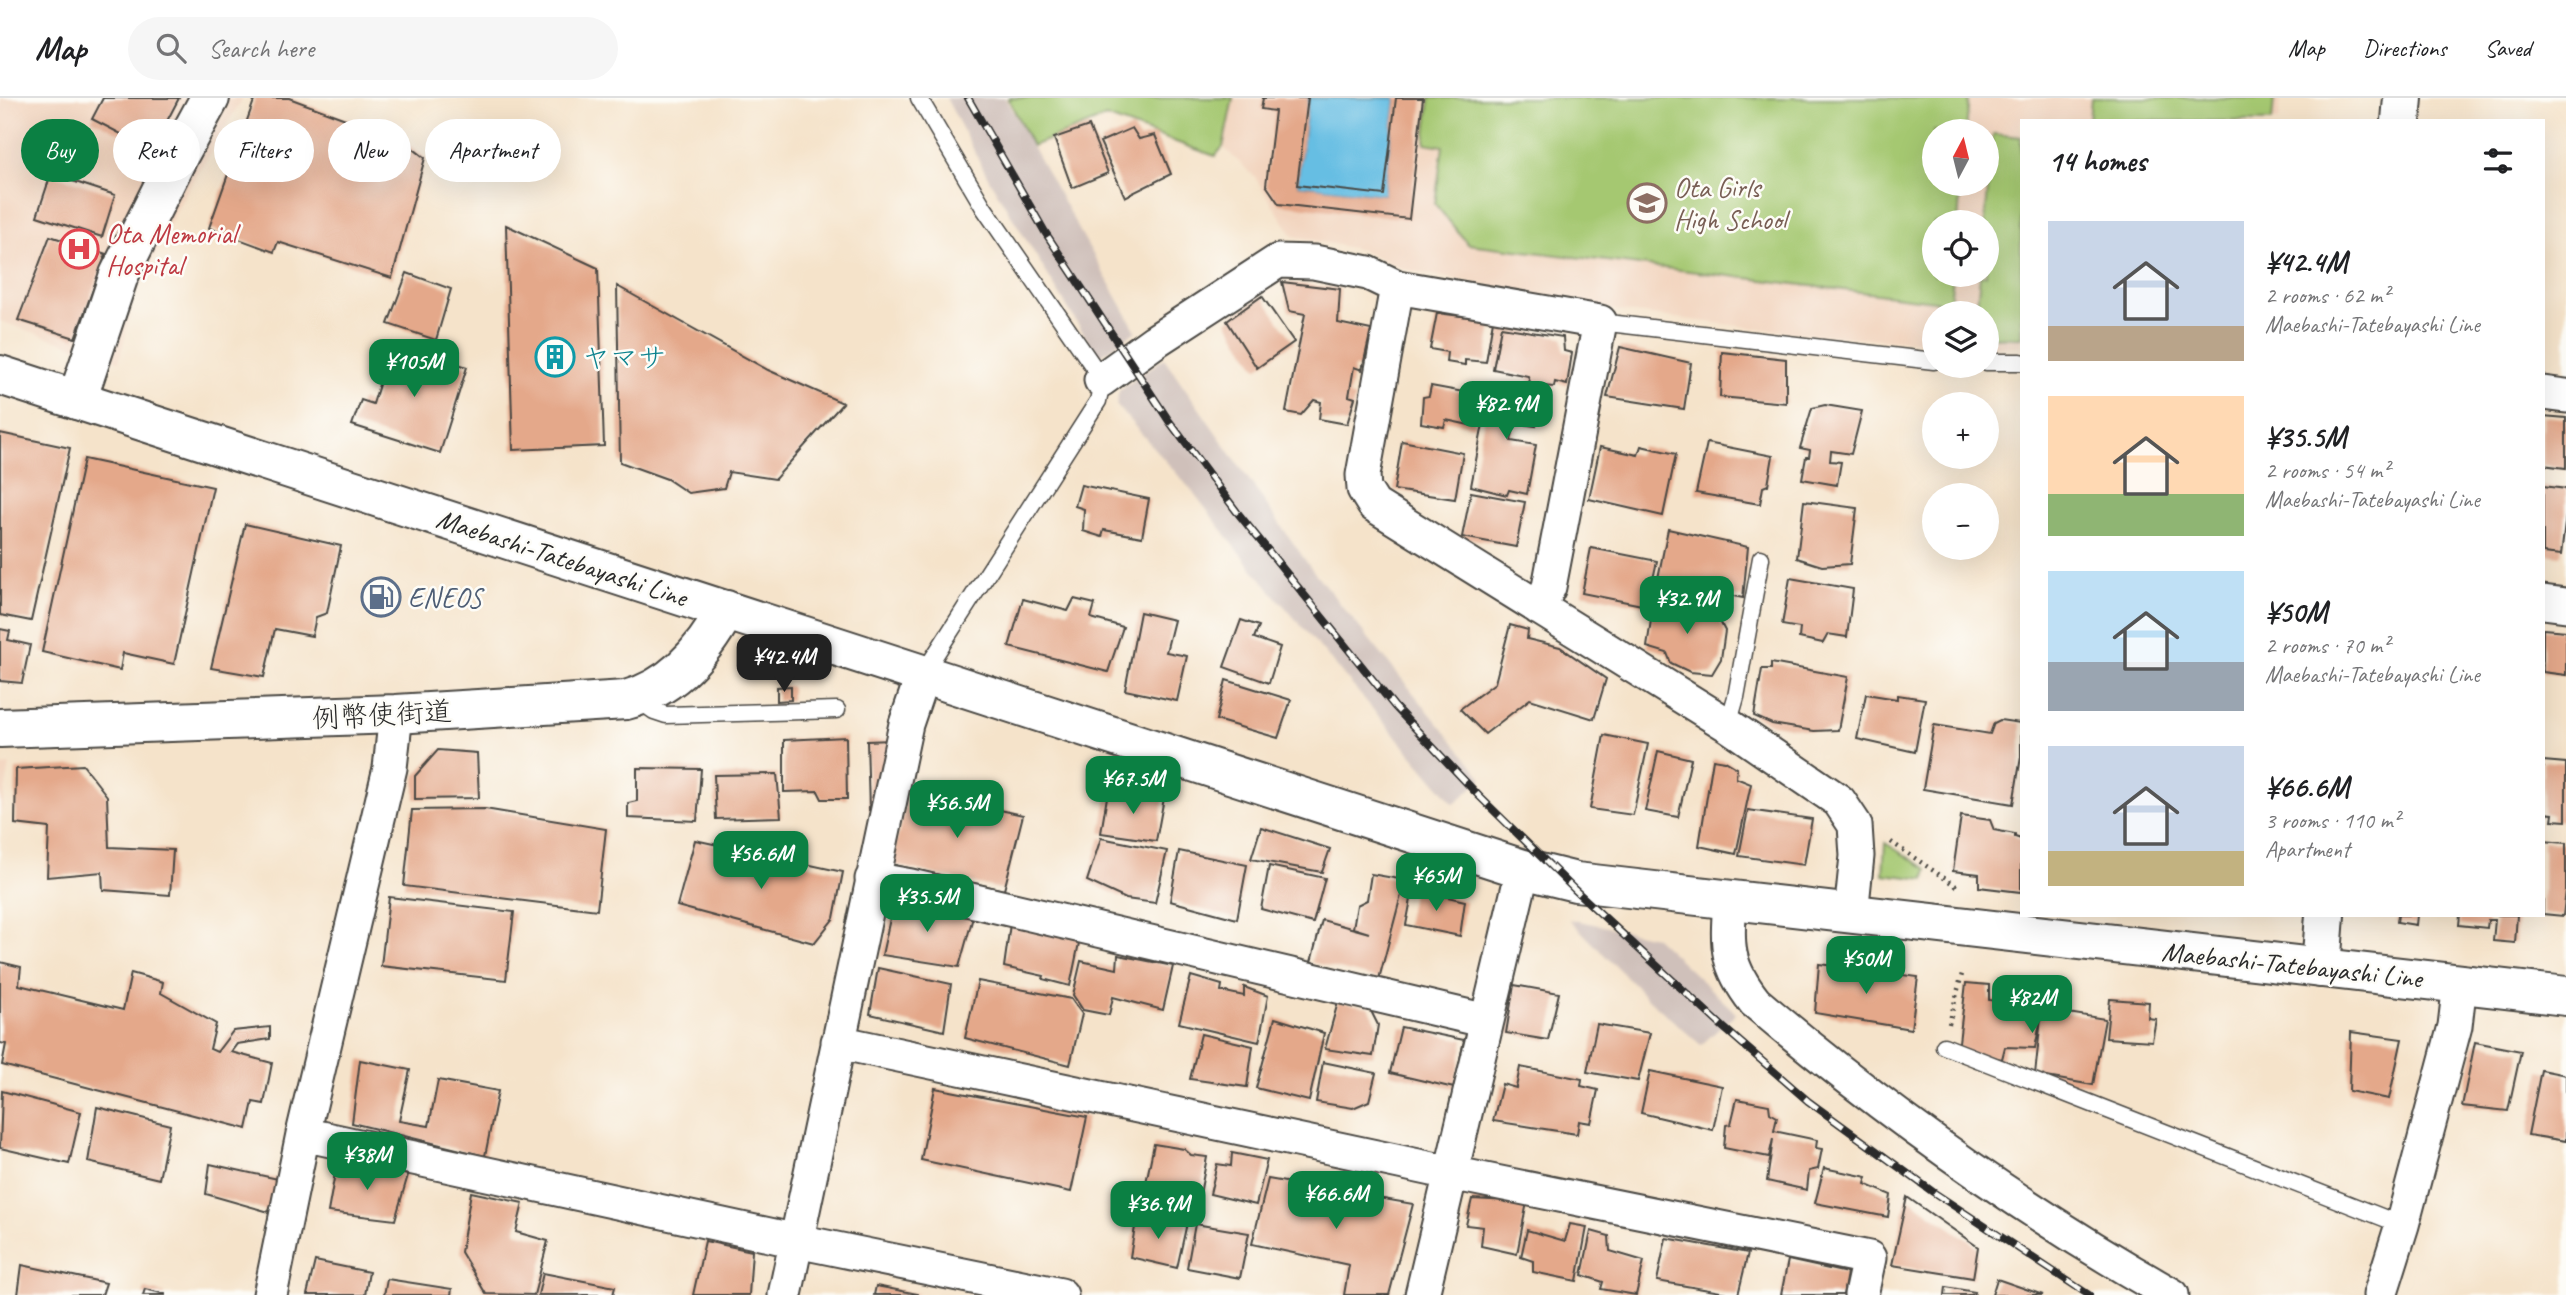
<!DOCTYPE html>
<html lang="en">
<head>
<meta charset="utf-8">
<style>
  :root { --surface:#fff; --page:#f6f6f6; --text:#202124; --muted:#757577; --line:#e0e0e0; --accent:#0b8043 }
  body { margin:0; font-family:Caveat,"Klee One",sans-serif; background:var(--page); color:var(--text); height:100vh; display:flex; flex-direction:column; font-size:26px; white-space:nowrap }
  * { box-sizing:border-box; margin:0 }
  p { font-size:23px; color:var(--muted) }
  .icon { flex:none; width:38px; height:38px; fill:none; stroke:currentColor; stroke-width:2; stroke-linecap:round; stroke-linejoin:round }
  .map { position:relative; flex:1; overflow:hidden }
  .sheet { position:absolute; left:2020px; top:21px; width:525px; height:798px; display:flex; flex-direction:column; background:var(--surface); border-radius:0px; box-shadow:0 7px 28px #0002 }
  .sheet>* { flex:none }
  .banner { position:absolute; left:21px; top:21px; width:665px; height:63px; display:flex; gap:14px }
  .needle { width:46px; rotate:7deg }
  .controls { position:absolute; left:1922px; top:21px; display:grid; gap:14px }
  .controls a { display:grid; place-items:center; width:77px; height:77px; border-radius:50%; background:var(--surface); box-shadow:0 7px 28px #0002; font-size:35px }
  .price { position:absolute; translate:-50% -60px; padding:0 16px; border-radius:14px; background:var(--accent); color:#fff; font-size:23px; line-height:46px; filter:drop-shadow(0 2px 4px #0008) }
  .price::after { content:''; position:absolute; left:50%; top:42px; width:21px; height:16px; margin-left:-10px; background:inherit; clip-path:polygon(0 0,100% 0,50% 100%) }
  .price.active { background:#222; color:#fff }
  ul { padding:0; list-style:none }
  li { display:flex; align-items:center; gap:21px; height:175px; padding:0 28px }
  li span { display:grid; place-items:center; flex:none; width:196px; height:140px; border-radius:0px; color:#555 }
  li>.icon { margin-inline-start:auto }
  span .icon { width:84px; height:84px; fill:#fffc; stroke-width:1 }
  li b { font-size:30px }
  h2 { display:flex; justify-content:space-between; align-items:center; height:84px; padding:0 28px; font-size:30px }
  .tag { padding:0 24px; border-radius:32px; background:var(--surface); box-shadow:0 7px 28px #0002; font-size:24px; line-height:63px }
  .tag.active { background:var(--accent); color:#fff }
  header { display:flex; align-items:center; gap:42px; box-sizing:border-box; height:98px; padding:0 35px; background:var(--surface); border-bottom:2px solid var(--line) }
  header strong { font-size:33px }
  nav { display:flex; gap:38px; margin-inline-start:auto; font-size:24px }
  .search { width:490px; height:63px; background:var(--page); display:flex; align-items:center; gap:18px; box-sizing:border-box; padding:0 24px; border-radius:38px; color:var(--muted); font-size:26px }
  .map>svg:first-child { display:block }
</style>
</head>
<body>
<header>
<strong>Map</strong>
<div class="search"><svg class="icon" aria-label="search" viewBox="0 0 24 24"><circle cx="10" cy="10" r="6"/><path d="M15 15l6 6"/></svg>Search here</div>
<nav><a>Map</a><a>Directions</a><a>Saved</a></nav>
</header>
<div class="map">
<svg width="2566" height="1197" viewBox="0 0 2566 1197">
  <rect width="100%" height="100%" fill="#fdfcf7"/>
  <filter id="ink" filterUnits="userSpaceOnUse"><feTurbulence type="fractalNoise" baseFrequency=".0143" numOctaves="2"/><feDisplacementMap in="SourceGraphic" scale="14" xChannelSelector="R" yChannelSelector="G"/><feConvolveMatrix kernelMatrix="1 2 1 2 8 2 1 2 1" color-interpolation-filters="sRGB"/></filter>
  <filter id="wash" filterUnits="userSpaceOnUse"><feTurbulence type="fractalNoise" baseFrequency=".00686" numOctaves="4" result="noise"/><feDisplacementMap in="SourceGraphic" scale="28" xChannelSelector="R" yChannelSelector="G"/><feGaussianBlur stdDeviation="1.57" result="paint"/><feColorMatrix in="noise" values="0 0 0 0 0 0 0 0 0 0 0 0 0 0 0 0 0 1.4 0 .05"/><feComposite in="paint" operator="in"/></filter>
  <g filter="url(#wash)">
    <rect width="100%" height="100%" fill="#f5e3ca"/>
    <path fill="#f2d4be" fill-rule="evenodd" d="M0,0H243L182,101L134,201L119,263L0,223Z
      M1233,0H2281L2279,23H2021V248H1986V215H1934V245L1796,235L1620,213L1403,171L1362,152L1293,138L1255,79L1223,49ZM1934,33H1986V86H1934ZM1934,124H1986V177H1934Z
      M10,667L0,720V668Z"/>
    <path fill="#cfc0ba" d="M946,0H1005L1136,233L1101,257L1095,254L990,83Z
      M1164,260L1310,469L1483,680L1454,706L1250,468L1193,394L1116,307L1119,293Z
      M1569,821L1655,839L1736,915L1701,947L1646,899Z"/>
    <path fill="#a5c871" stroke="#687a4e" stroke-width="2" d="M1008,0H1233L1223,49L1215,58L1106,19L1032,48Z
      M1430,0H1969L1966,33H1934V86H1961L1958,124H1934V177H1953L1950,205L1468,146L1435,106L1443,48L1425,45Z
      M2091,0H2274L2272,23H2089Z
      M1993,36L2021,39V239L1986,240V215H1976L1980,177H1986L1985,124Z
      M1885,745L1927,771L1925,781L1883,776Z"/>
    <path fill="#66bee3" stroke="#487487" stroke-width="2" d="M1308,0H1396L1384,97L1297,87Z"/>
    <g id="blocks">
      <path fill="#e4a88a" d="M103,0H179L152,52L92,21Z
        M255,0H289L402,42L425,60L392,180L278,144L274,154L209,130Z
        M1263,0H1308L1297,87L1384,97L1396,0H1423L1409,121L1279,106L1266,87L1275,13L1261,11Z
        M1089,28L1108,75L1072,90L1054,40Z
        M1132,30L1139,41L1155,37L1171,76L1125,99L1100,44Z
        M51,76L115,97L102,139L37,118Z
        M506,127L598,170L604,348L513,352Z
        M50,138L106,156L75,240L18,222Z
        M407,175L451,191L436,242L388,226Z
        M1282,184L1340,191L1338,225L1371,232L1362,272L1354,269L1349,298L1355,300L1347,326L1319,321L1321,304L1314,302L1301,317L1286,314L1305,216L1289,213Z
        M617,188L768,272L843,305L775,381L729,374L724,390L688,395L667,381L620,364Z
        M1262,198L1294,244L1257,270L1227,223Z
        M1437,215L1493,222L1486,264L1465,262V267L1446,264L1447,254L1430,251Z
        M1501,229L1563,239L1564,253L1572,255L1567,287L1555,284L1554,289L1531,287L1528,278L1493,271Z
        M392,245L467,269L440,355L352,327L361,302L373,306Z
        M1620,249L1691,265L1684,311L1607,299Z
        M1722,254L1786,261V305L1720,299Z
        M1491,285L1541,294L1536,328L1515,325L1511,343L1536,347L1527,396L1509,392L1507,397L1471,388Z
        M1431,288L1480,297L1474,328L1446,322L1444,329L1421,325L1423,299L1429,298Z
        M1825,307L1862,313L1851,356L1831,353L1830,363L1841,364L1837,387L1802,381L1806,359H1809L1810,352L1800,350L1812,310Z
        M2543,318L2566,320V370L2543,367Z
        M0,335L70,350L31,523L0,517Z
        M1402,343L1463,355L1455,401L1394,392Z
        M1707,345L1773,358L1768,387L1763,389L1760,406L1696,395Z
        M1641,348L1676,356L1663,418L1589,401L1600,349L1638,357Z
        M84,361L213,389L174,566L123,555L120,572L42,554Z
        M1081,387L1149,401L1142,439L1104,432L1102,439L1083,433L1084,411L1075,408Z
        M2543,388L2566,391V418L2561,457L2543,455Z
        M1471,394L1525,404L1516,449L1462,439Z
        M1804,403L1857,410L1850,466L1822,468L1797,460Z
        M245,426L341,448L327,515L316,519L312,538L275,531L264,579L211,570Z
        M1668,431L1748,449L1743,500L1719,495L1718,509L1654,500Z
        M1591,450L1657,463L1647,508L1582,495Z
        M1790,480L1853,491L1847,539L1828,536L1823,545L1799,540L1800,530L1782,527Z
        M1023,501L1068,513L1074,501L1095,506L1091,520L1123,529L1108,574L1009,549Z
        M1654,502L1714,512L1725,533L1721,561L1712,576L1690,574L1671,565L1667,555L1647,549Z
        M1140,514L1174,522L1166,554L1187,558L1177,603L1125,592Z
        M1241,522L1259,528L1254,540L1280,549L1269,585L1224,569Z
        M1510,527L1528,532L1527,541L1560,549L1606,581L1594,621L1530,601L1485,636L1460,611L1495,585Z
        M0,531L10,533L8,542L30,547L22,585L0,583Z
        M2543,531L2566,533V577L2543,574Z
        M1771,565L1848,579L1838,632L1814,633L1772,626L1754,618L1762,571H1771Z
        M1226,582L1291,602L1278,640L1216,622Z
        M791,588V602L777,603V589Z
        M1866,596L1897,601V597L1925,601L1915,654L1857,641Z
        M2000,622L2021,625V659L2013,706L1923,691L1934,627L1990,636L1994,625Z
        M1604,637L1648,646L1633,717L1590,711Z
        M846,639L847,701H822L818,693L784,694V642Z
        M892,642L877,712H869L867,643Z
        M438,652L477,655L479,700L415,701V678Z
        M1658,653L1691,661L1678,719L1645,713Z
        M1713,661L1725,663L1737,670L1736,680L1751,686L1736,756L1699,748Z
        M2543,663L2566,665V723L2552,722L2553,716L2543,715Z
        M83,667L107,698L109,749L173,752L170,797L103,792L102,774L47,779L49,730L15,726L16,671Z
        M637,670L701,671L697,723L628,720V705L637,703Z
        M777,676L781,719L716,721L714,677Z
        M909,692L1023,717L1004,792L891,766Z
        M1124,692L1164,700L1156,743L1101,735L1107,699L1125,700Z
        M485,711L606,731L597,812L404,788L412,712Z
        M1748,712L1812,721L1804,767L1739,758Z
        M1961,718L1990,722L1994,732L2015,736V739L2021,741V794L1979,789V776L1953,773Z
        M1261,729L1330,751L1322,774L1251,761Z
        M1101,740L1167,753L1155,805L1126,801L1087,783Z
        M695,742L843,774L834,820L814,845L677,808Z
        M2543,743L2566,745V792L2563,818L2543,816Z
        M1179,753L1247,767L1237,821L1170,803Z
        M1269,768L1325,780L1313,825L1261,811Z
        M1371,776L1405,782L1379,881L1311,864L1322,822L1369,835L1353,830L1357,807L1367,802Z
        M1413,791L1465,803L1460,838L1406,827Z
        M389,799L514,814L506,882L381,868Z
        M902,801L973,819L959,869L882,857L891,816H898Z
        M2398,817H2417L2416,827L2397,824Z
        M2460,817H2517L2515,845L2493,843L2495,822H2488L2487,830L2459,827Z
        M1010,826L1080,840L1070,888L1043,881L1044,878L1004,869Z
        M1118,857L1173,868L1163,912L1113,899L1109,917L1083,912L1073,897L1081,863L1117,871Z
        M0,864L21,869L19,887L123,912L131,875L163,884L161,895L216,926L210,951L217,954L233,933L270,929V941L237,946L231,954L272,965L264,1006L253,1004L247,1031L2,967L6,946L0,945Z
        M1819,866L1918,879L1911,931L1815,915Z
        M878,870L951,886L944,933L870,916Z
        M1191,878L1222,887L1221,893L1244,898V889L1268,898L1259,944L1179,925Z
        M978,883L1071,901L1082,916L1070,967L965,940Z
        M1966,885L1989,887V902L2105,921L2093,987L2035,977L2041,920L2035,950L2005,949L2002,961L1958,953Z
        M1514,887L1559,895L1548,942L1506,935Z
        M2110,901L2149,904L2148,920L2156,921L2152,943L2106,940Z
        M1338,904L1369,909L1378,927L1373,958L1325,951Z
        M1275,920L1324,935L1309,1003L1256,990Z
        M1597,926L1650,935L1638,983L1587,974Z
        M1401,929L1464,942L1454,990L1390,975Z
        M2351,934L2402,941L2389,1001L2349,993Z
        M1201,936L1253,948L1247,989L1190,981Z
        M2475,944L2521,953L2508,1013L2462,1008Z
        M360,962L410,972L399,1023L429,1028L438,982L498,993L485,1058L352,1025Z
        M1323,964L1376,975L1369,1003L1353,1010L1316,1004Z
        M1520,969L1582,981L1581,988L1598,992L1591,1025L1579,1023L1577,1036L1493,1023L1502,986L1516,990Z
        M2541,972L2566,977V1043L2528,1037Z
        M1650,973L1722,988L1713,1032L1641,1015Z
        M935,990L1087,1019L1071,1094L921,1062Z
        M2,993L81,1014L69,1066L0,1050Z
        M1737,1001L1769,1007L1770,1015L1777,1019L1774,1033L1817,1042L1816,1050L1822,1051L1818,1071L1809,1073L1807,1092L1767,1083L1773,1041L1769,1059L1724,1050L1726,1027L1731,1026Z
        M97,1009L170,1027L159,1081L88,1064Z
        M1154,1046L1184,1051L1191,1057L1207,1059L1195,1123L1140,1114Z
        M1232,1055L1267,1062L1256,1107L1210,1096L1217,1066L1231,1068Z
        M337,1064L408,1077L395,1122L328,1114Z
        M210,1066L278,1081L269,1114L206,1096Z
        M1824,1070L1867,1079L1865,1086L1891,1097L1888,1119L1815,1105Z
        M1268,1081L1413,1106L1389,1197H1344L1349,1167L1252,1146Z
        M471,1094L523,1105L516,1134L548,1143L534,1197L486,1196L461,1154Z
        M1907,1099L1978,1149L1973,1180L1892,1167Z
        M1472,1101L1527,1104L1517,1156L1481,1148L1483,1129L1466,1127Z
        M1137,1117L1187,1125L1177,1170L1130,1159Z
        M1195,1126L1249,1135L1240,1180L1187,1170Z
        M1570,1126L1587,1129L1577,1183L1533,1174V1163L1521,1159L1527,1132L1565,1143Z
        M1591,1133L1609,1138L1610,1153L1644,1163L1636,1197L1601,1191L1603,1184L1582,1177Z
        M1666,1140L1748,1155L1738,1197L1657,1183Z
        M705,1143L752,1153L749,1197H693Z
        M1788,1162L1847,1175L1843,1197H1781Z
        M315,1163L369,1174L365,1197H307Z
        M22,1167L106,1185L102,1197H18Z
        M543,1175L615,1189L613,1197H538Z
        M387,1181L452,1191L451,1197H384Z
        M1997,1181L2043,1197H1992Z
        M876,1188L918,1196V1197H874Z
        M1946,1189L1975,1194L1974,1197H1945Z
        M145,1191L165,1196V1197H143Z"/>
    </g>
  </g>
  <g filter="url(#ink)">
    <use href="#blocks" fill-opacity="0" stroke="#494743" stroke-width="2"/>
    <g fill="none" stroke-linecap="round" stroke-linejoin="round">
      <g stroke="#494743" stroke-width="19">
        <path id="service" d="M919,0L984,110L1093,268C1100,281 1102,288 1098,303L923,576
          M1600,224L1934,263
          M1986,264H2021
          M637,601L654,613L666,617L837,612
          M1728,627L1736,599L1761,460
          M1944,948L2402,1127"/>
      </g>
      <g stroke="#494743" stroke-width="37">
        <path id="minor" d="M1397,189L1600,224L1549,489L1539,510
          M1101,282L1155,243L1278,163L1314,164L1368,175L1397,189L1363,377L1364,391L1374,407L1728,627L1839,703L1855,727L1857,758L1851,816
          M2543,295L2566,298
          M2543,504L2566,507
          M872,781L911,788L1487,923
          M1730,801C1727,848 1725,866 1755,904C1886,1015 2022,1112 2172,1197
          M838,944L1451,1075L1869,1160L1861,1197
          M303,1036L797,1143L1061,1197
          M270,1197L303,1036L390,670L396,616
          M785,1197L906,626L923,576
          M1422,1197L1523,771
          M2380,1197L2402,1127L2455,928L2460,885"/>
      </g>
      <g stroke="#494743" stroke-width="42">
        <path id="tertiary" d="M2401,23L2403,0
          M77,302L119,177L179,57L210,0
          M2321,870L2325,817"/>
      </g>
      <g stroke="#494743" stroke-width="42">
        <path id="secondary" d="M0,630L396,616L626,602C672,590 704,553 726,512"/>
      </g>
      <g stroke="#494743" stroke-width="42">
        <path id="primary" d="M0,277L1523,771L1576,784L2566,898"/>
      </g>
      <path stroke="#494743" stroke-width="4.5" stroke-dasharray="2 5" stroke-linecap="butt" d="M1891,744L1959,790
        M1949,926L1963,872"/>
      <use href="#service" stroke="#fff" stroke-width="16"/>
      <use href="#minor" stroke="#fff" stroke-width="33"/>
      <use href="#tertiary" stroke="#fff" stroke-width="38"/>
      <use href="#secondary" stroke="#fff" stroke-width="38"/>
      <use href="#primary" stroke="#fff" stroke-width="38"/>
      <g stroke="#2b2b2b" stroke-width="8">
        <path id="rail" d="M968,0L1045,134L1169,323L1237,414L1395,609L1479,698L1574,791L1723,929L1808,1003L1933,1094L2089,1197"/>
      </g>
      <use href="#rail" stroke="#fdfcf7" stroke-width="5" stroke-dasharray="16" stroke-linecap="butt"/>
    </g>
  </g>
  <defs>
    <g id="school-ring" transform="scale(2.0125)"><circle r="9.5" fill="#fdfcf7" stroke="#8d6e63" stroke-width="1.5"/><path d="M0-5L7-2L0 1L-7-2ZM-4 1L0 2.5L4 1V4Q0 6-4 4Z" fill="#8d6e63"/></g>
    <g id="hospital-ring" transform="scale(2.0125)"><circle r="9.5" fill="#fdfcf7" stroke="#e0444e" stroke-width="1.5"/><path d="M-5-5h3v3.5h4V-5h3V5h-3V1.5h-4V5h-3Z" fill="#e0444e"/></g>
    <g id="building-ring" transform="scale(2.0125)"><circle r="9.5" fill="#fdfcf7" stroke="#0f9aa8" stroke-width="1.5"/><path d="M-4-6H4V6H1V3H-1V6H-4ZM-2.5-4.3h1.7v1.8h-1.7ZM.8-4.3h1.7v1.8H.8ZM-2.5-1h1.7V.8h-1.7ZM.8-1h1.7V.8H.8Z" fill="#0f9aa8"/></g>
    <g id="fuel-ring" transform="scale(2.0125)"><circle r="9.5" fill="#fdfcf7" stroke="#5c6f8a" stroke-width="1.5"/><path d="M-5.5-6h7V0h2V4h1.3V-2.5L3-4.5l.8-.8L6-3V5H2.5V1h-1V6h-7ZM-4.2-4.7v3.2H.2V-4.7Z" fill="#5c6f8a"/></g>
  </defs>
  <g fill-rule="evenodd">
    <use href="#school-ring" x="1647" y="105"/>
    <use href="#hospital-ring" x="79" y="151"/>
    <use href="#building-ring" x="555" y="259"/>
    <use href="#fuel-ring" x="381" y="499"/>
  </g>
  <g text-anchor="middle" stroke-width="5" stroke-linejoin="round" paint-order="stroke">
    <g font-size="28" fill="#785e54" stroke="#fdfcf7" text-anchor="start">
      <text x="1674" y="99">Ota Girls<tspan x="1674" dy="32">High School</tspan></text>
    </g>
    <g font-size="28" fill="#be3a42" stroke="#fdfcf7" text-anchor="start">
      <text x="106" y="145">Ota Memorial<tspan x="106" dy="32">Hospital</tspan></text>
    </g>
    <g font-size="28" fill="#0d838f" stroke="#fdfcf7" text-anchor="start">
      <text x="582" y="269">ヤマサ</text>
    </g>
    <g font-size="28" fill="#2b2b2b" stroke="#fdfcf7">
      <text transform="translate(562 459) rotate(18)" y="10">Maebashi-Tatebayashi Line</text>
      <text transform="translate(382 616) rotate(-3)" y="10">例幣使街道</text>
      <text transform="translate(2292 866) rotate(6)" y="10">Maebashi-Tatebayashi Line</text>
    </g>
    <g font-size="28" fill="#4e5e75" stroke="#fdfcf7" text-anchor="start">
      <text x="408" y="509">ENEOS</text>
    </g>
  </g>
</svg>
<div class="controls">
<a><svg class="needle" viewBox="-14 -14 28 28"><path d="M0-13l5 13h-10z" fill="#e53935"/><path d="M0 13l5-13h-10z" fill="#757577"/></svg></a>
<a><svg class="icon" aria-label="locate" viewBox="0 0 24 24"><circle cx="12" cy="12" r="6"/><path d="M12 2v4M12 18v4M2 12h4M18 12h4"/></svg></a>
<a><svg class="icon" aria-label="layers" viewBox="0 0 24 24"><path d="M12 4l9 5-9 5-9-5zM3 14l9 5 9-5"/></svg></a>
<a>+</a>
<a>−</a>
</div>
<b class="price" style="left:414px;top:301px">¥105M</b>
<b class="price" style="left:1506px;top:343px">¥82.9M</b>
<b class="price" style="left:1687px;top:538px">¥32.9M</b>
<b class="price active" style="left:784px;top:596px">¥42.4M</b>
<b class="price" style="left:1133px;top:718px">¥67.5M</b>
<b class="price" style="left:957px;top:742px">¥56.5M</b>
<b class="price" style="left:761px;top:793px">¥56.6M</b>
<b class="price" style="left:1436px;top:815px">¥65M</b>
<b class="price" style="left:927px;top:836px">¥35.5M</b>
<b class="price" style="left:1866px;top:898px">¥50M</b>
<b class="price" style="left:2032px;top:937px">¥82M</b>
<b class="price" style="left:367px;top:1094px">¥38M</b>
<b class="price" style="left:1336px;top:1133px">¥66.6M</b>
<b class="price" style="left:1158px;top:1143px">¥36.9M</b>
<div class="banner">
<a class="tag active">Buy</a>
<a class="tag">Rent</a>
<a class="tag">Filters</a>
<a class="tag">New</a>
<a class="tag">Apartment</a>
</div>
<section class="sheet">
<h2>14 homes<svg class="icon" aria-label="filters" viewBox="0 0 24 24"><path d="M4 7h16M4 17h16"/><circle cx="9" cy="7" r="2"/><circle cx="15" cy="17" r="2"/></svg></h2>
<ul>
<li><span style="background:linear-gradient(#c9d6e8 75%,#b9a48a 0)"><svg class="icon" aria-label="home" viewBox="0 0 24 24"><path d="M3 11l9-7 9 7M6 9v11h12V9"/></svg></span><div><b>¥42.4M</b><p>2 rooms · 62 m²</p><p>Maebashi-Tatebayashi Line</p></div></li>
<li><span style="background:linear-gradient(#ffd9b3 70%,#8fb573 0)"><svg class="icon" aria-label="home" viewBox="0 0 24 24"><path d="M3 11l9-7 9 7M6 9v11h12V9"/></svg></span><div><b>¥35.5M</b><p>2 rooms · 54 m²</p><p>Maebashi-Tatebayashi Line</p></div></li>
<li><span style="background:linear-gradient(#bfe0f5 65%,#9aa5b1 0)"><svg class="icon" aria-label="home" viewBox="0 0 24 24"><path d="M3 11l9-7 9 7M6 9v11h12V9"/></svg></span><div><b>¥50M</b><p>2 rooms · 70 m²</p><p>Maebashi-Tatebayashi Line</p></div></li>
<li><span style="background:linear-gradient(#c9d6e8 75%,#c2b280 0)"><svg class="icon" aria-label="home" viewBox="0 0 24 24"><path d="M3 11l9-7 9 7M6 9v11h12V9"/></svg></span><div><b>¥66.6M</b><p>3 rooms · 110 m²</p><p>Apartment</p></div></li>
</ul>
</section>
</div>
</body>
</html>
